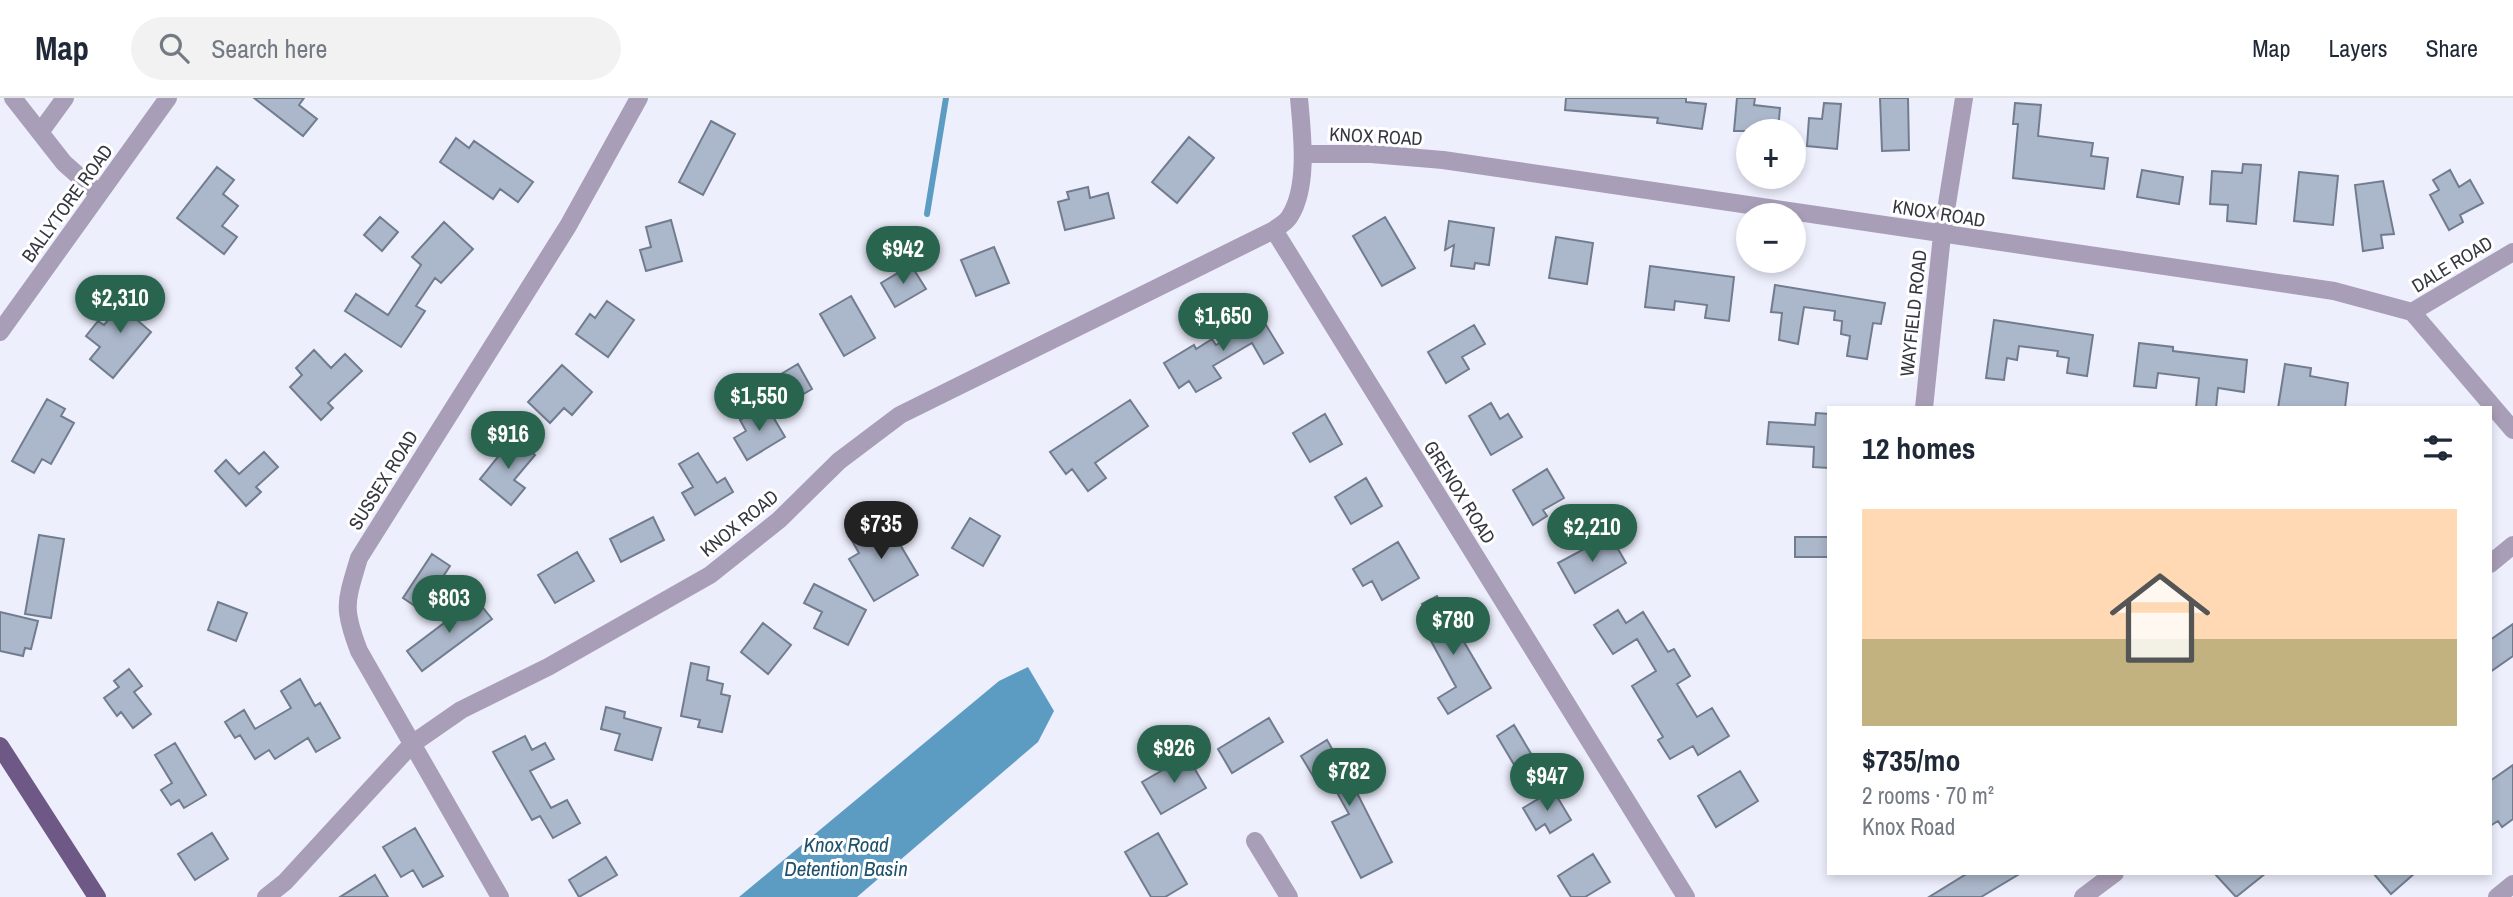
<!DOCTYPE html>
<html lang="en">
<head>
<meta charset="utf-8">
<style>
  :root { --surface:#fff; --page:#f2f2f3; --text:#1f2937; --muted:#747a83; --line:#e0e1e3; --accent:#29644e }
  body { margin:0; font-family:"Archivo Narrow",sans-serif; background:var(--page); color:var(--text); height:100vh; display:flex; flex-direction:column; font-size:26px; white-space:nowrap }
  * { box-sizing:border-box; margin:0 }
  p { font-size:23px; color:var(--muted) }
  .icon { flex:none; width:38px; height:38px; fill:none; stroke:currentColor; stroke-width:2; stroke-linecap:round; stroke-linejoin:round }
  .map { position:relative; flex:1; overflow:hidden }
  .details { position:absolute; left:1827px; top:308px; width:665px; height:469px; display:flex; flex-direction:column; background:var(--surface); border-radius:0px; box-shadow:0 4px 10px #0003 }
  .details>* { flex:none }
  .controls { position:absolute; left:1736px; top:21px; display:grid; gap:14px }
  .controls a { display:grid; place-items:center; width:70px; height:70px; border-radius:50%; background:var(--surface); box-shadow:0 4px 10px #0003; font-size:35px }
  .price { position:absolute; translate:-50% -60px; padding:0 16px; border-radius:24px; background:var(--accent); color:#fff; font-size:23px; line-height:46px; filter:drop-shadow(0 2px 4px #0008) }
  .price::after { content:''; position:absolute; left:50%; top:42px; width:21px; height:16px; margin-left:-10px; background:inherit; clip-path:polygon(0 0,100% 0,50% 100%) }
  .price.on { background:#222; color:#fff }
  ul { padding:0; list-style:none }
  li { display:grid; align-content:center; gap:14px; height:371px; padding:0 35px }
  li span { display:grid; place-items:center; height:217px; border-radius:0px; color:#555 }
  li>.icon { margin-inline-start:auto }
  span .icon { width:126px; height:126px; fill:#fffc; stroke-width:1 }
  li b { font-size:30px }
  h2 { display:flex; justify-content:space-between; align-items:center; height:84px; padding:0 35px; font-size:30px }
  header { display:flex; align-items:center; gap:42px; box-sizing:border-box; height:98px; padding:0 35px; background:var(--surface); border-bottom:2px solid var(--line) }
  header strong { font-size:33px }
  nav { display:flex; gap:38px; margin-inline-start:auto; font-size:24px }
  .search { width:490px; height:63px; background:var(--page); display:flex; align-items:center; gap:18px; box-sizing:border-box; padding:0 24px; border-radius:38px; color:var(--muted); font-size:26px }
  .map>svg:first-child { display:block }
</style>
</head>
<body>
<header>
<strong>Map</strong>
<div class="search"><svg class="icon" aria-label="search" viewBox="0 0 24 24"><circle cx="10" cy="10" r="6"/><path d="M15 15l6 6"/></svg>Search here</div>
<nav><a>Map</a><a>Layers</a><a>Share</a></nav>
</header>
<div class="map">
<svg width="2513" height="799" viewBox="0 0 2513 799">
  <rect width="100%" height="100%" fill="#eeeffd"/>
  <path fill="#5c9cc2" d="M1028,569L1054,613L1038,644L857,799H739L999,583Z"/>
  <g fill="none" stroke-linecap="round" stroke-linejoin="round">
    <path stroke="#5c9cc2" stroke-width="6" d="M927,116L946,0"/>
  </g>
  <path fill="#abb7ca" stroke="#717d8e" stroke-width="2" d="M254,0H304L299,7L317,21L303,38Z
    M1566,0H1686V4L1706,6L1702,31L1657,25L1658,20L1565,12Z
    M1737,0H1755L1754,7L1780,10L1778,33H1734Z
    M1880,0H1908L1909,52L1882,53Z
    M1824,5L1841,6L1837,51L1807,48L1809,20L1822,21Z
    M2015,5L2041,7L2038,38L2093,45L2091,58L2108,60L2104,91L2013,80L2018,26H2013Z
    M711,23L735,36L703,97L679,84Z
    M1189,39L1214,60L1177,105L1152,84Z
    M456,40L469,50L474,43L533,84L518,104L500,91L493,101L440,64Z
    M2243,66L2261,67L2256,126L2227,123L2228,107L2210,106L2212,73L2242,75Z
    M217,69L234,82L223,96L238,108L222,128L237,139L224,156L177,120Z
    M2142,72L2183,79L2179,106L2137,99Z
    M2450,72L2459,89L2470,82L2483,105L2460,117L2463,124L2449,132L2430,97L2439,92L2433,82Z
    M2299,74L2338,78L2333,127L2294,123Z
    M2383,83L2394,136L2381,137L2383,150L2363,153L2355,87Z
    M1088,89L1090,100L1108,95L1114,120L1065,132L1058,104L1069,101L1067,94Z
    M380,119L398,134L382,153L364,137Z
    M1385,119L1415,170L1382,188L1353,138Z
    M671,122L682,163L646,173L640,152L651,149L646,129Z
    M1449,123L1494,130L1489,167L1475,165L1474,171L1451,168L1454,147L1445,152Z
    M444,124L473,151L441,185L435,180L416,208L425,213L401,249L345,213L356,196L388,217L421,167L412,159Z
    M1556,139L1593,145L1587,186L1549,180Z
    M994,149L1009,185L976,198L961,162Z
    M911,167L926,191L895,209L881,185Z
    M1650,168L1734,179L1729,223L1705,220L1707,207L1675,203L1674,212L1645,209Z
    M1775,187L1885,205L1881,226L1873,225L1867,261L1847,258L1850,238L1841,236L1842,223L1834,222L1835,213L1804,209L1798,246L1779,242L1782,215L1771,214Z
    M134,192L149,205L136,221L151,234L113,280L90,261L100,249L86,238L98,223L104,227Z
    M851,198L875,240L844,258L820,216Z
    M607,203L634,222L608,259L576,236L590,216L595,220Z
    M1255,209L1283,255L1264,266L1252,245L1213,268L1221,280L1196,294L1189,283L1179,290L1164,265L1194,247L1196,251L1212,241L1216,247L1243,231L1236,221Z
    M1994,222L2093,237L2087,278L2067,275L2069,260L2057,258L2058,253L2019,248L2017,262L2007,260L2004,282L1986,280Z
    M1474,227L1485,246L1462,259L1469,271L1446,285L1428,254Z
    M2139,245L2173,249V253L2247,262L2244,294L2218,290L2216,310H2196L2199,280L2158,275L2156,290L2134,288Z
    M314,252L331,270L345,256L362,273L328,305L333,310L321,322L290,289L302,277L296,270Z
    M798,266L812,291L790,304L776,279Z
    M2285,266L2311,270L2310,278L2348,285L2345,310H2278Z
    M562,267L592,294L572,317L564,310L550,325L528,304Z
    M47,301L65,311L61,318L74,325L51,366L42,361L34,375L12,363Z
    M1130,302L1148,328L1095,365L1106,380L1088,393L1072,371L1066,376L1050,354Z
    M1491,305L1500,321L1508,316L1522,339L1491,357L1469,318Z
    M766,307L785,339L747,362L734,340L746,333L740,322Z
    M1816,315L1829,316V370L1813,369L1814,349L1767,346L1769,324L1815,327Z
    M1325,316L1342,346L1310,364L1293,335Z
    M514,339L535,357L514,382L525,390L511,407L480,381Z
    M264,354L278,369L256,389L261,394L246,408L215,373L226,362L239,376Z
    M698,355L717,385L725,380L733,394L695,417L682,395L693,389L679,366Z
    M1547,371L1564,400L1543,412L1547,418L1533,427L1513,392Z
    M1366,380L1382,408L1351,426L1335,399Z
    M653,419L664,442L621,464L610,441Z
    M970,420L1000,438L983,468L952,450Z
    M885,421L918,477L874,503L849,461L859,455L851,441Z
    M39,437L64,441L51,520L25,516Z
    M1610,437L1626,465L1575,495L1558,465Z
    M1795,439H1829V459H1795Z
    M1398,444L1419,480L1382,502L1372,483L1363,488L1353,471Z
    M577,454L594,483L555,505L538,477Z
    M432,456L450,468L421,512L403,500Z
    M814,486L866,512L848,547L814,530L822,514L804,505Z
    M1437,498L1491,590L1448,616L1438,600L1456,589L1418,519L1426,514L1422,506Z
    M476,501L492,521L422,573L407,553Z
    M218,504L247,515L236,543L208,532Z
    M1618,512L1626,525L1643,514L1668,554L1674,551L1690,578L1677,586L1697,619L1712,610L1729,638L1698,657L1693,648L1670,661L1658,642L1663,639L1632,588L1656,573L1637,541L1613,556L1594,527Z
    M0,514L38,523L31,551L25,550L23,558L0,553Z
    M763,525L791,547L768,576L741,554Z
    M2513,526V558L2490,574V542Z
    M691,565L709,569L707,582L723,586L721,596L730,598L722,634L698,629L700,622L681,618Z
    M129,571L142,588L134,594L151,616L133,630L121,614L117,618L104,600L119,589L114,583Z
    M300,581L315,608L320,605L340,640L316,654L308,640L275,661L269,652L255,661L240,637L235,640L225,624L244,612L255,631L291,610L281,593Z
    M606,609L625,614L624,620L661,630L652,662L615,652L620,636L601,631Z
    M1269,620L1283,644L1232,675L1218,651Z
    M1514,627L1533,659L1516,670L1497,638Z
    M525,638L532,652L545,645L554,661L530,673L551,710L567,702L580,725L553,740L540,718L532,722L493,654Z
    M1327,642L1335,656L1344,651L1363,681L1353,687L1392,764L1361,780L1332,724L1349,716L1330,682L1319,688L1301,658Z
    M175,645L206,697L184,710L179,702L171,707L161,692L172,685L155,657Z
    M1187,658L1206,690L1161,716L1142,684Z
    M2513,667V721L2502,729L2498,723L2490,728V683Z
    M1740,673L1758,703L1716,729L1698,698Z
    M1553,692L1571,722L1550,735L1545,726L1536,732L1523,710Z
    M415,730L443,778L423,789L413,772L401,779L383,749Z
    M212,735L228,761L195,782L178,756Z
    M1158,735L1187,786L1165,799H1151L1125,754Z
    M1593,756L1610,784L1585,799H1571L1558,778Z
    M606,759L617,777L579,799L569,782Z
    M1968,775H2021L1981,799H1929Z
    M2214,775H2266L2236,799Z
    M2373,775H2415L2391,796Z
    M375,777L388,799H340Z"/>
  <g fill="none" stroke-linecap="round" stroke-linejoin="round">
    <path stroke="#a99eb7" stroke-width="18" d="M13,0L64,65L99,96
      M1299,0C1302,34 1309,88 1290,118C1287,124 1279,128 1274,132L1686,799
      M41,33L65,0
      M1304,56H1371L1443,62L2334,193L2412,214L2513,332
      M2412,214L2513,154
      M0,234L168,0
      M1924,310L1942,137L1964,0
      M2490,466L2513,447
      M1255,743L1289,799
      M266,799L285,784L412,646L461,612L548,569L710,477L779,422L839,363L900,317L1274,132
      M500,799L359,553C342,509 346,504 359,460L568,128L639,0
      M2083,799L2115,775
      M2497,799L2513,786"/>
    <path stroke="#6e5986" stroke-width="18" d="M0,648L97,799"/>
  </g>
  <g text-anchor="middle" stroke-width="6" stroke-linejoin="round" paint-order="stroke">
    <g font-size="19" fill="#35363f" stroke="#fff">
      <text transform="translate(1376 38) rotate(3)" y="7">KNOX ROAD</text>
      <text transform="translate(67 105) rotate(-54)" y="7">BALLYTORE ROAD</text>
      <text transform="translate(1939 115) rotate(9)" y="7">KNOX ROAD</text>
      <text transform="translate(2452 166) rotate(-31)" y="7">DALE ROAD</text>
      <text transform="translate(1913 215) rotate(-84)" y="7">WAYFIELD ROAD</text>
      <text transform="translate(383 382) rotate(-58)" y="7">SUSSEX ROAD</text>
      <text transform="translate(1460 394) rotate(58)" y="7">GRENOX ROAD</text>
      <text transform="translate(739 425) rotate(-39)" y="7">KNOX ROAD</text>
    </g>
    <g font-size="21" font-style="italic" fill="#1f516c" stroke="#fff">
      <text x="846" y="754">Knox Road<tspan x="846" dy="24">Detention Basin</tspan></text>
    </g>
  </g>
</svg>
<div class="controls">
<a>+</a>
<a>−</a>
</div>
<b class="price" style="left:903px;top:188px">$942</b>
<b class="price" style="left:120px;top:237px">$2,310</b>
<b class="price" style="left:1223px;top:255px">$1,650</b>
<b class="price" style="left:759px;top:335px">$1,550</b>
<b class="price" style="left:508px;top:373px">$916</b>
<b class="price on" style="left:881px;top:463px">$735</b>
<b class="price" style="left:1592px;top:466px">$2,210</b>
<b class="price" style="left:449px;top:537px">$803</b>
<b class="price" style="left:1453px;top:559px">$780</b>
<b class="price" style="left:1174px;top:687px">$926</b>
<b class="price" style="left:1349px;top:710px">$782</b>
<b class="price" style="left:1547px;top:715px">$947</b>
<section class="details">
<h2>12 homes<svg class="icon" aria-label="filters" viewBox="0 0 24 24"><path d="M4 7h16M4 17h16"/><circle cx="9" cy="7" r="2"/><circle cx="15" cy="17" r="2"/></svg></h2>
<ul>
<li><span style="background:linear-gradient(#ffd9b3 60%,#c2b280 0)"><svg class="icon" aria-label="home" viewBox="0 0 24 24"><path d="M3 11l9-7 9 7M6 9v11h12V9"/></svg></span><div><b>$735/mo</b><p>2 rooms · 70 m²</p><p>Knox Road</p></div></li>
</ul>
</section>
</div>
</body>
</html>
